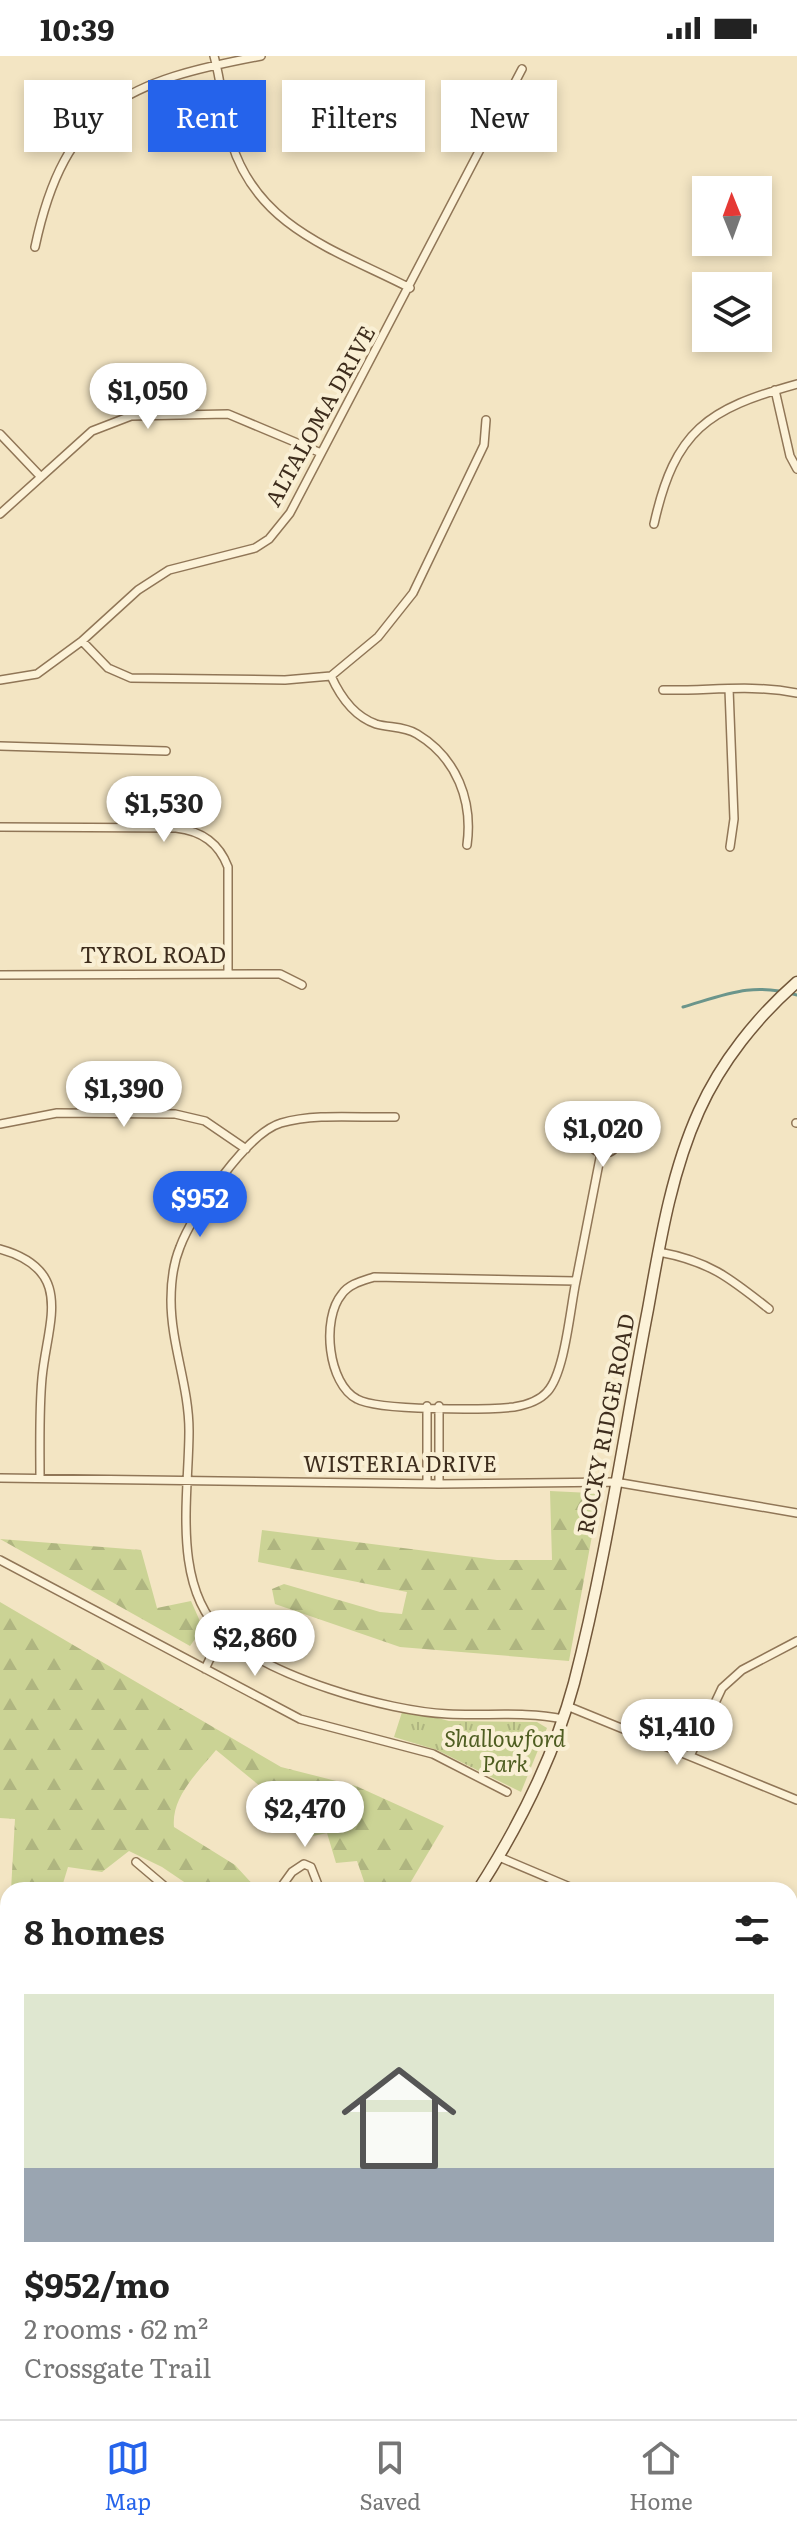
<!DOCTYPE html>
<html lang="en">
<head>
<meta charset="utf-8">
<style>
  :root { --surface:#fff; --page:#f2f2f2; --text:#222; --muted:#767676; --line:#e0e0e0; --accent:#2563eb }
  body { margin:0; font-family:Literata,serif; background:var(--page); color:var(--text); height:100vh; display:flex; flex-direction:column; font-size:30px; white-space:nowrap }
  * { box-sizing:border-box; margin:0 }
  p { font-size:26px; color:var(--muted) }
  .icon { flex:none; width:44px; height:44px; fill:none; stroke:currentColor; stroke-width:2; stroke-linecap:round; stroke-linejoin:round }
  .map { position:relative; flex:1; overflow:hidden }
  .side { position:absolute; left:0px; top:1826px; width:798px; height:538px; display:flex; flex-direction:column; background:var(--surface); border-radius:24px 24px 0 0; box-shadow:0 4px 12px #0003 }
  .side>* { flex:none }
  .hud { position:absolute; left:24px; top:24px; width:750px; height:72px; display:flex; gap:16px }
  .needle { width:52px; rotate:359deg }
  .controls { position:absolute; left:692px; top:120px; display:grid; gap:16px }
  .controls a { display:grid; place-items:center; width:80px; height:80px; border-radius:0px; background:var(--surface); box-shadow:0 4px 12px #0003; font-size:40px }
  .price { position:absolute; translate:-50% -68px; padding:0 18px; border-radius:28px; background:#fff; color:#222; font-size:26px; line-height:52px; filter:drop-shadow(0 2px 4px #0008) }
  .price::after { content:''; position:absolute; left:50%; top:48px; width:24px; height:18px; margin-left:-12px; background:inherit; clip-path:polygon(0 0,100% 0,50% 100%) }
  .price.active { background:var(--accent); color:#fff }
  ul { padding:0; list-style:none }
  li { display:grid; align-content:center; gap:16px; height:424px; padding:0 24px }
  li+li { border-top:2px solid var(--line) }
  li span { display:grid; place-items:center; height:248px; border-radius:0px; color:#555 }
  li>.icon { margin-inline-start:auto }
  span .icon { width:144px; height:144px; fill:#fffc; stroke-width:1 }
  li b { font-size:34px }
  h2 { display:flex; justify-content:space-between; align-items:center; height:96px; padding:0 24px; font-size:34px }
  .pill { padding:0 28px; border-radius:0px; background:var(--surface); box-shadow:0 4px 12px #0003; font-size:28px; line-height:72px }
  .pill.active { background:var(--accent); color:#fff }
  .status { display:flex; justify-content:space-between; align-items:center; height:56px; padding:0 40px; background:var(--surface); direction:ltr }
  .status svg { height:22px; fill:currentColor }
  .menu { display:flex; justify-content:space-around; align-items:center; height:112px; border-top:2px solid var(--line); background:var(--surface); font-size:22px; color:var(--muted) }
  .menu a { display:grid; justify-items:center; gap:4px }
  .menu .active { color:var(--accent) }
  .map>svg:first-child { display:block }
</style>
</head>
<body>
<div class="status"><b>10:39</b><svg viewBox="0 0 49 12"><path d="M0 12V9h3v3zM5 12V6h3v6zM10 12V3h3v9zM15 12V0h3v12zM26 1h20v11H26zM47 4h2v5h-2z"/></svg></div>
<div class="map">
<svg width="797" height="2363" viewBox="0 0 797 2363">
  <defs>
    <pattern id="forest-firs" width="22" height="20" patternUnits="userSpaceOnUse" patternTransform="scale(2)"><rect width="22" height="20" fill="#cbd395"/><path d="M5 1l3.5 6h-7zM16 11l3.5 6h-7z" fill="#afb580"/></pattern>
    <pattern id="park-tufts" width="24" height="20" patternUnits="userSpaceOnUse" patternTransform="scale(2)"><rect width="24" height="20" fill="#cbd395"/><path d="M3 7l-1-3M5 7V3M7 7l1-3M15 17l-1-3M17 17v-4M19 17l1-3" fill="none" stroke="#afb580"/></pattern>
  </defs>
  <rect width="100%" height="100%" fill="#f3e5c3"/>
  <path fill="url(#forest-firs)" d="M550,1435L591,1437L597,1439L598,1447L569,1605L400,1591L275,1548L272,1533L284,1528L380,1556L402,1558L407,1536L258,1506L262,1474L497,1504H552Z
    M0,1483L141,1494L157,1552L191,1545L203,1572L190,1590Z
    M0,1546L281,1711L356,1730L444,1770L406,1834H367L357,1805L336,1807L327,1777L304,1782L299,1762L216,1694C198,1716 171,1741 174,1771L235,1809L256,1832L196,1834L162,1811L129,1795L102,1816L68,1811L61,1834H11L15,1763L0,1762Z
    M8,2254V2356H15L0,2362V2259Z
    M790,2341L797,2342V2363H691L702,2356H790Z
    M35,2356H168L164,2363H31Z
    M313,2356H601L606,2363H337L312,2361Z"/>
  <path fill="url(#park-tufts)" d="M403,1653L449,1665L537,1666L547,1672L521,1736L437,1694L394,1681Z"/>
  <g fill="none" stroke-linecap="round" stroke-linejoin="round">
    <path stroke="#6b958b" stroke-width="3" d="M683,951C727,938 752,926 797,939"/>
    <g stroke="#907657" stroke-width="10">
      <path id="minor" d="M214,0C222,28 223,57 231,85C257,172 336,194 410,232
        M35,191C65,49 128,25 261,0
        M775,334L790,400L797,413
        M0,378L41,421
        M0,458L92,375L131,360L228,358L321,397
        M654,468C675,374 707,353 797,328
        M82,585L108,612L131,622L285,624L331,620L378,581L413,537L484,389L486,364
        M331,620C340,640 353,660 376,668C389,672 404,670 417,678C457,702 473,745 467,789
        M0,624L37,618L82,585L138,534L169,514L255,492L269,483L290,457L522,13
        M729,633L734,763L730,791
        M663,634C709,635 751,628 797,637
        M0,690L166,695
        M0,771L176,772C202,775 219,787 228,811V917
        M0,919L280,918L302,929
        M395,1061C359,1062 316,1057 281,1067C247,1077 192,1158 180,1191C173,1208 171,1226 171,1244C171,1289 189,1330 189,1375C189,1438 171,1530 223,1578C270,1621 386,1655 448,1658C486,1660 525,1655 563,1663
        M589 1082a15 15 0 1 1 30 0a15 15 0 1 1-30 0Z
        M796,1067H797
        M0,1068L57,1057L175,1058L205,1065L246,1093
        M0,1193C76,1214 47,1267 42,1322C39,1355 40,1389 40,1422
        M659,1196C709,1205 730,1222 769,1253
        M374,1221L576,1225C570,1253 565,1317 547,1336C539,1345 526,1349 514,1351C487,1354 378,1355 357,1343C328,1328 321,1263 342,1238C349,1228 362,1225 374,1221Z
        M576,1225L601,1097
        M0,1422L439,1428L615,1426L797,1457
        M427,1428V1350
        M439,1428V1350
        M0,1504L300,1663L433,1698L507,1736
        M205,1613L222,1577
        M567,1650L797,1744
        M690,1700L722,1632L742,1614L797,1585
        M499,1801L577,1834
        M136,1806L169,1834
        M279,1834L292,1816L304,1808L311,1811L320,1834
        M790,1923L797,1926
        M0,2001L8,1984
        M790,2114L797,2116
        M790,2281L797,2283
        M235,2363L236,2356"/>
    </g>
    <g stroke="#72573a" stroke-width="13">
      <path id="secondary" d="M478,1834C519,1770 554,1701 574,1627C606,1504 624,1377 648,1253C660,1186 671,1117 699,1055C721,1006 757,961 797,926
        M0,2185L8,2182"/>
    </g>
    <use href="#minor" stroke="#fcf2d8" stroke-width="7"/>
    <use href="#secondary" stroke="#fcf2d8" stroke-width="10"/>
  </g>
  <g text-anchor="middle" stroke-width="8" stroke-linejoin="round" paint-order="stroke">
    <g font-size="22" fill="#3e2d1d" stroke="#f9efd4">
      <text transform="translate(320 360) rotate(-61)" y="8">ALTALOMA DRIVE</text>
      <text x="153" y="907">TYROL ROAD</text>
      <text transform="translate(606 1368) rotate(-79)" y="8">ROCKY RIDGE ROAD</text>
      <text x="400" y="1416">WISTERIA DRIVE</text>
    </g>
    <g font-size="22" font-style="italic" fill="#4e5d21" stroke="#f9efd4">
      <text x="505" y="1691">Shallowford<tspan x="505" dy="25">Park</tspan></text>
    </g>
  </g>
</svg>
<div class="controls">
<a><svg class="needle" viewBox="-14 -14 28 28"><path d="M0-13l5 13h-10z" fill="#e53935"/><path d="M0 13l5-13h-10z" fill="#767676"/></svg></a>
<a><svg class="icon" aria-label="layers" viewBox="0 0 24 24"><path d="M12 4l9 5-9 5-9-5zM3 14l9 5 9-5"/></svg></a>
</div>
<b class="price" style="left:148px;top:375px">$1,050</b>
<b class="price" style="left:164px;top:788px">$1,530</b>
<b class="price" style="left:124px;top:1073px">$1,390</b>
<b class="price" style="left:603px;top:1113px">$1,020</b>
<b class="price active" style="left:200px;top:1183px">$952</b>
<b class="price" style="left:255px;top:1622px">$2,860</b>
<b class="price" style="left:677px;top:1711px">$1,410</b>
<b class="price" style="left:305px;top:1793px">$2,470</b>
<div class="hud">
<a class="pill">Buy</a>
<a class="pill active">Rent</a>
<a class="pill">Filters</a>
<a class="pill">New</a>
</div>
<section class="side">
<h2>8 homes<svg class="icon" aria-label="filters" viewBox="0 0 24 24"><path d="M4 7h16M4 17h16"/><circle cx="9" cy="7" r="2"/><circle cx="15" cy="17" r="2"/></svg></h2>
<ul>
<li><span style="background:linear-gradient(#dfe7d0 70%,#9aa5b1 0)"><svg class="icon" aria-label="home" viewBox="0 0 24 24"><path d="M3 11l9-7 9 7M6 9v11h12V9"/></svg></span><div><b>$952/mo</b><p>2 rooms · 62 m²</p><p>Crossgate Trail</p></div></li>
</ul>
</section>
</div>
<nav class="menu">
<a class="active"><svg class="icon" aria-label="map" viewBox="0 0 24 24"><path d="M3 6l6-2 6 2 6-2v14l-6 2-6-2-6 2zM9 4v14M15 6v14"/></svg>Map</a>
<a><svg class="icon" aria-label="saved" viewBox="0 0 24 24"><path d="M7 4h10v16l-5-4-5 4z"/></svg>Saved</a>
<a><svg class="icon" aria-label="home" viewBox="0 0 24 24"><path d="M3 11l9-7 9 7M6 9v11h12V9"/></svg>Home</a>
</nav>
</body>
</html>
